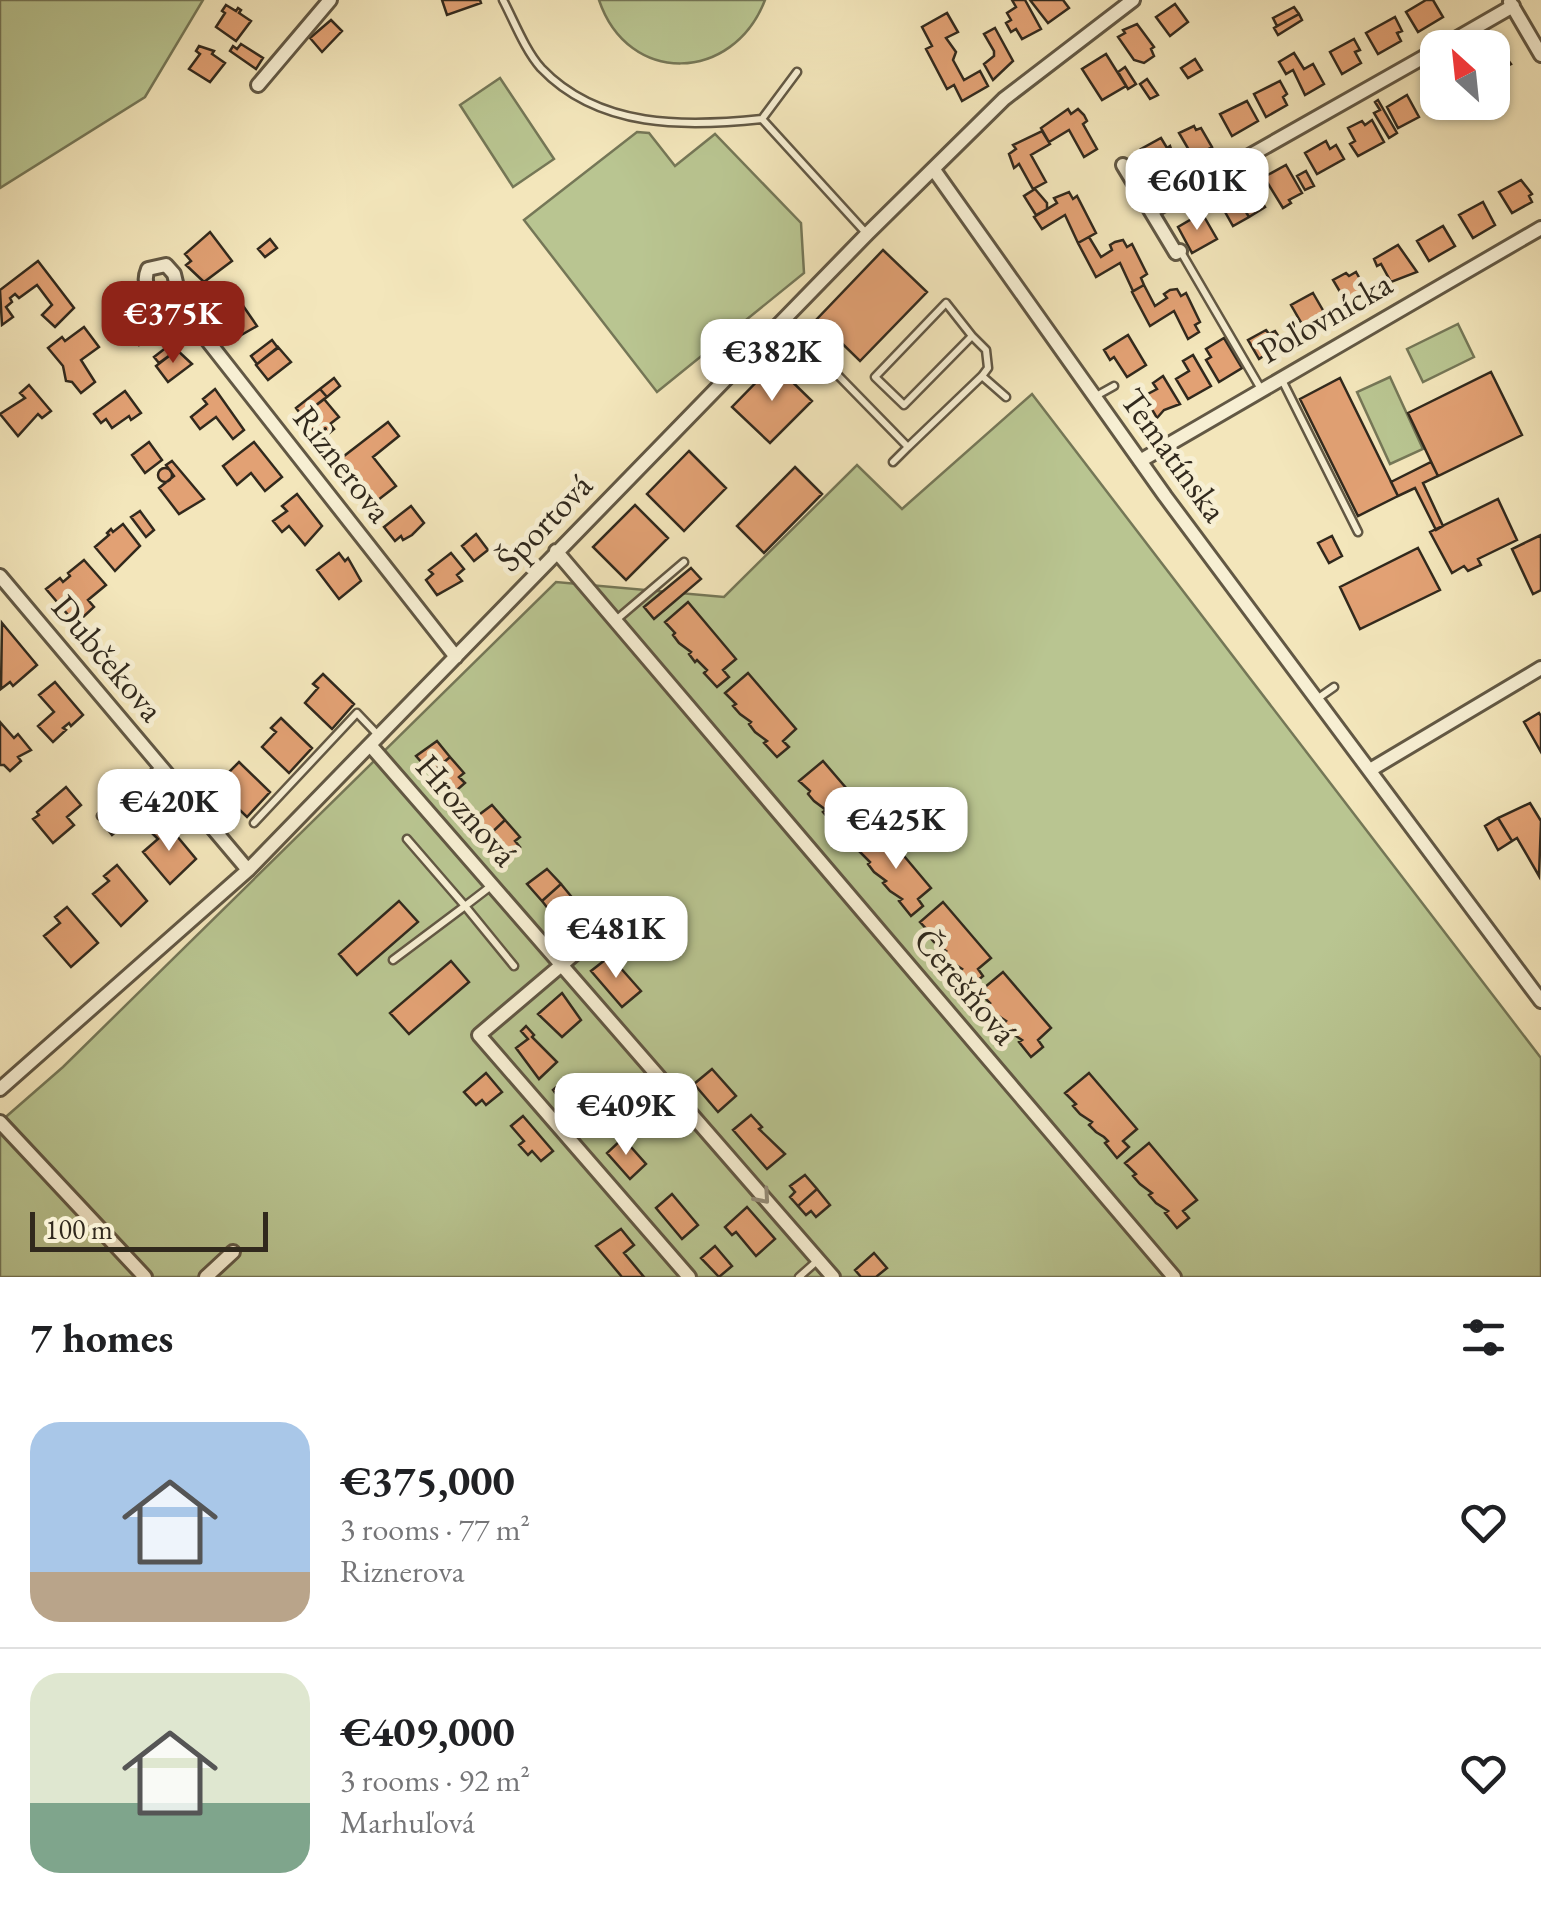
<!DOCTYPE html>
<html lang="en">
<head>
<meta charset="utf-8">
<style>
  :root { --surface:#fff; --page:#f6f6f6; --text:#202124; --muted:#757577; --line:#e0e0e0; --accent:#8f2418 }
  body { margin:0; font-family:"EB Garamond",serif; background:var(--page); color:var(--text); height:100vh; display:flex; flex-direction:column; font-size:38px; white-space:nowrap }
  * { box-sizing:border-box; margin:0 }
  p { font-size:32px; color:var(--muted) }
  .icon { flex:none; width:55px; height:55px; fill:none; stroke:currentColor; stroke-width:2; stroke-linecap:round; stroke-linejoin:round }
  .map { position:relative; height:1277px; overflow:hidden }
  .drawer { display:flex; flex-direction:column; background:var(--surface); flex:1 }
  .drawer>* { flex:none }
  .needle { width:65px; rotate:333deg }
  .fabs { position:absolute; left:1420px; top:30px; display:grid; gap:20px }
  .fabs a { display:grid; place-items:center; width:90px; height:90px; border-radius:20px; background:var(--surface); box-shadow:0 2px 8px #0004; font-size:50px }
  .scale { position:absolute; left:30px; bottom:25px; width:238px; box-sizing:border-box; padding-left:10px; border:5px solid #31291d; border-top:0; font-size:28px; line-height:35px; white-space:nowrap; color:#31291d; -webkit-text-stroke:8px #f7efd3; paint-order:stroke }
  .price { position:absolute; translate:-50% -85px; padding:0 22px; border-radius:20px; background:#fff; color:#222; font-size:32px; line-height:65px; filter:drop-shadow(0 2px 5px #0008) }
  .price::after { content:''; position:absolute; left:50%; top:60px; width:30px; height:22px; margin-left:-15px; background:inherit; clip-path:polygon(0 0,100% 0,50% 100%) }
  .price.current { background:var(--accent); color:#fff }
  ul { padding:0; list-style:none }
  li { display:flex; align-items:center; gap:30px; height:250px; padding:0 30px }
  li+li { border-top:2px solid var(--line) }
  li span { display:grid; place-items:center; flex:none; width:280px; height:200px; border-radius:30px; color:#555 }
  li>.icon { margin-inline-start:auto }
  span .icon { width:120px; height:120px; fill:#fffc; stroke-width:1 }
  li b { font-size:42px }
  h2 { display:flex; justify-content:space-between; align-items:center; height:120px; padding:0 30px; font-size:42px }
  .map>svg:first-child { display:block }
</style>
</head>
<body>
<div class="map">
<svg width="1541" height="1277" viewBox="0 0 1541 1277">
  <rect width="100%" height="100%" fill="#f3e6bb"/>
  <filter id="stains"><feTurbulence type="fractalNoise" baseFrequency=".002" numOctaves="4"/><feColorMatrix values="0 0 0 0 .2 0 0 0 0 .09 0 0 0 0 .02 0 0 0 .5 -.17"/></filter>
  <radialGradient id="worn" r=".72"><stop offset=".6" stop-color="#630" stop-opacity="0"/><stop offset="1" stop-color="#630" stop-opacity=".3"/></radialGradient>
  <path fill="#b9c591" stroke="#757757" stroke-width="2.5" d="M0,0H203L145,97L0,188Z
    M599,0H765C733,83 628,86 599,0Z
    M500,78L554,159L513,187L460,105Z
    M637,132L649,133L675,166L715,134L801,223L804,273L657,392L524,220Z
    M1458,324L1474,357L1423,382L1407,349Z
    M1390,377L1423,449L1390,464L1357,392Z
    M1032,394L1541,1058V1277H0V1122L63,1067L556,582L724,597L857,465L902,509Z"/>
  <path fill="#e2a174" stroke="#31291d" stroke-width="2.5" d="M442,0H480L481,3L447,15Z
    M1012,0H1025L1041,29L1022,39L1016,29L1011,32L1006,23L1011,20L1007,13L1016,7Z
    M1030,0H1063L1069,8L1048,23Z
    M1426,0H1433L1443,17L1418,32L1406,12Z
    M1175,4L1188,22L1170,36L1156,17Z
    M226,5L236,11L238,8L241,10L239,13L251,21L236,41L216,27L225,13L222,11Z
    M1294,7L1299,14L1277,26L1273,18Z
    M947,13L958,32L946,38L956,52L953,60L964,80L980,71L988,86L962,101L954,85L947,89L926,49L932,46L922,27Z
    M1299,14L1302,20L1278,35L1274,28Z
    M1395,17L1402,31L1397,33L1401,41L1378,54L1366,33Z
    M331,20L342,31L322,52L310,38Z
    M1137,24L1154,47L1151,49L1154,56L1144,63L1134,60L1118,37L1125,33L1123,30Z
    M995,28L1013,61L993,80L984,64L994,56V51L984,34Z
    M1354,39L1360,50L1355,52L1361,63L1342,74L1330,52Z
    M241,44L263,58L256,69L230,51L233,46L237,49Z
    M1496,44L1511,64L1496,72L1492,71V48H1490Z
    M199,46L214,51L212,54L225,63L210,82L189,69L200,54L196,51Z
    M1294,53L1304,69L1313,64L1324,84L1305,95L1293,70L1286,74L1279,62Z
    M1106,54L1126,86L1102,100L1082,69Z
    M1195,59L1202,70L1188,78L1181,68Z
    M1125,67L1136,84L1128,89L1118,72Z
    M1147,79L1158,95L1150,99L1140,84Z
    M1280,81L1287,94L1283,97L1287,105L1266,117L1254,94Z
    M1407,95L1419,117L1398,128L1387,107Z
    M1378,100L1397,133L1389,138L1374,113L1380,110L1375,102Z
    M1247,101L1258,121L1232,136L1220,114Z
    M1068,109L1071,114L1078,109L1084,115L1087,121L1083,124L1097,149L1084,157L1069,130L1049,142L1041,128Z
    M1372,120L1384,142L1358,156L1350,144L1355,141L1348,128L1362,121L1365,125Z
    M1194,126L1196,130L1201,128L1212,147L1193,157L1179,133Z
    M1042,131L1050,144L1031,155L1046,182L1033,189L1019,164L1014,168L1009,154L1016,149L1013,145Z
    M1161,138L1167,148L1170,146L1177,166L1157,177L1141,149Z
    M1326,141L1330,149L1336,145L1344,159L1317,174L1305,153Z
    M1286,165L1302,193L1289,200L1291,203L1283,208L1264,177Z
    M1306,171L1314,186L1305,190L1297,176Z
    M1521,180L1532,194L1529,196L1532,202L1512,213L1499,192Z
    M1251,184L1265,207L1249,217L1237,197Z
    M1035,189L1047,203V209L1036,215L1024,196Z
    M1069,192L1073,199L1077,196L1096,233L1078,243L1065,215L1042,229L1034,217L1057,203L1054,198Z
    M1237,197L1249,217L1233,226L1220,203Z
    M1483,202L1495,225L1473,238L1459,215Z
    M1202,213L1217,239L1192,253L1178,227Z
    M1443,226L1455,246L1429,261L1417,241Z
    M210,232L232,261L204,282L186,265L191,261L185,254Z
    M1089,237L1101,257L1112,250L1110,245L1115,242L1123,240L1127,247L1132,244L1147,274L1141,278L1144,285L1133,291L1120,263L1096,277L1078,243Z
    M270,239L277,248L265,257L258,249Z
    M1398,245L1417,272L1391,282L1381,264L1377,266L1374,259Z
    M883,250L927,292L860,361L817,319Z
    M38,261L74,308L55,327L42,315L52,305L37,285L19,298L15,294L10,298L12,302L6,307L13,317L2,325L0,290Z
    M1356,272L1369,295L1349,307L1333,280L1346,273L1349,276Z
    M1144,285L1155,306L1167,298L1164,294L1170,290L1177,289L1181,296L1186,293L1200,322L1195,325L1199,332L1188,339L1174,311L1150,326L1132,292Z
    M1313,293L1328,319L1306,331L1291,305Z
    M237,297L257,326L236,338L215,315Z
    M134,298L146,315L142,318L145,323L129,336L120,324L125,321L117,311Z
    M144,324L152,335L139,345L131,334Z
    M84,327L99,347L81,360L95,382L81,393L72,382L66,381L63,366L48,348L62,337L65,341Z
    M1266,330L1269,334L1275,331L1283,343L1259,359L1248,340Z
    M1128,335L1146,365L1127,377L1114,357L1110,360L1104,350Z
    M1224,338L1242,368L1219,382L1206,360L1211,357L1206,349Z
    M272,340L278,348L257,364L251,356Z
    M172,343L177,350L159,363L154,357Z
    M278,347L291,362L268,380L256,365Z
    M177,350L192,364L168,382L156,366Z
    M1193,355L1211,386L1188,399L1176,379L1189,371L1183,361Z
    M774,364L812,401L770,443L732,407Z
    M1491,372L1522,435L1438,476L1408,413Z
    M1163,376L1180,404L1164,410L1157,418L1144,396L1157,389L1153,383Z
    M334,378L340,386L327,397L320,389Z
    M1340,378L1398,496L1358,516L1300,399Z
    M29,385L51,411L42,418L38,414L18,436L0,414L25,398L20,393Z
    M215,389L244,430L233,439L216,417L200,429L191,417L207,404L203,399Z
    M320,389L327,397L302,416L296,408Z
    M125,391L141,413L131,420L129,416L112,428L106,419L101,423L94,414Z
    M324,399L339,417L330,424L334,429L321,440L308,424L305,427L298,419Z
    M388,422L399,436L373,457L396,486L369,507L357,491L364,486L352,471L346,476L335,463Z
    M149,442L162,460L145,473L132,455Z
    M254,442L282,477L265,491L251,473L237,485L223,466Z
    M689,451L726,488L684,531L647,494Z
    M172,461L204,499L179,514L159,488L174,476L166,465Z
    M1431,462L1438,476L1423,483L1443,526L1436,530L1415,488L1398,496L1391,482Z
    M795,467L822,494L764,553L737,526Z
    M158 475a7 7 0 1 1 14 0a7 7 0 1 1-14 0Z
    M297,494L322,526L305,545L289,526L282,532L273,521L287,511L282,506Z
    M1498,499L1517,540L1478,559L1481,565L1468,571L1464,566L1452,573L1430,532Z
    M635,505L668,538L626,580L593,547Z
    M411,506L424,523L412,535L403,540L401,536L395,541L384,527Z
    M140,511L154,530L146,537L131,517Z
    M123,524L140,546L115,571L95,547L109,535L107,533L111,529L113,532Z
    M476,534L488,550L474,561L462,546Z
    M1541,535V590L1533,594L1512,549Z
    M1332,536L1342,556L1329,563L1318,543Z
    M1418,548L1440,590L1360,629L1340,587Z
    M339,553L345,561L348,558L361,581L339,599L317,570Z
    M451,553L464,569L457,575L462,581L437,595L426,580L433,574L429,570Z
    M84,560L106,585L88,600L94,607L81,619L74,612L69,616L46,589L60,578L63,582L70,576L68,573Z
    M691,568L701,579L654,619L644,607Z
    M688,602L736,659L723,670L729,677L717,687L704,673L707,670L697,660L695,662L689,654L691,652L679,643L673,635L675,633L665,622Z
    M2,623L37,665L13,686L10,682L1,689Z
    M748,673L796,729L783,741L789,747L777,757L764,743L767,741L755,732L749,724L751,722L740,714L733,706L736,704L725,693Z
    M323,674L354,704L332,729L305,703L318,688L313,684Z
    M55,682L83,715L71,726L69,723L63,728L66,730L53,742L38,726L54,712L39,695Z
    M1539,713L1541,716V752L1524,722Z
    M281,718L312,748L289,773L262,747L276,732L271,728Z
    M0,722L14,738L18,734L31,750L18,757L21,761L10,771L4,765H0Z
    M437,741L450,757L431,773L416,756Z
    M450,757L464,773L459,777L465,783L450,796L431,773Z
    M823,761L871,817L858,828L863,835L851,845L839,831L842,828L830,820L823,812L826,810L814,801L808,794L810,791L799,781Z
    M239,762L270,792L247,817L220,791L234,777L229,772Z
    M66,787L81,805L67,817L74,825L53,843L33,819L39,815L37,812Z
    M146,790L154,800L112,835L104,825Z
    M1530,803L1541,821L1539,876L1517,838L1512,841L1498,818Z
    M492,805L505,820L487,837L472,820Z
    M1498,818L1512,841L1498,850L1485,826Z
    M505,820L520,837L515,841L520,847L505,860L487,837Z
    M166,823L196,859L170,884L143,852L158,839L153,834Z
    M883,831L931,888L918,899L923,906L911,916L899,901L902,899L890,891L883,883L886,881L874,872L868,864L870,862L859,851Z
    M117,865L147,901L121,926L93,894L109,881L104,876Z
    M547,869L561,884L542,901L527,884Z
    M561,884L575,901L570,905L575,911L560,924L542,901Z
    M399,901L418,922L357,975L339,954Z
    M943,902L991,958L978,969L983,976L971,986L959,972L962,969L950,961L943,953L946,951L934,942L928,935L930,933L920,922Z
    M67,907L98,943L71,967L44,936L60,923L55,917Z
    M610,956L641,991L622,1007L591,971Z
    M451,961L469,982L409,1034L390,1013Z
    M1003,972L1051,1028L1038,1040L1043,1047L1031,1057L1019,1042L1022,1040L1010,1032L1003,1024L1006,1021L994,1013L987,1005L990,1003L979,992Z
    M562,993L581,1020L562,1037L538,1014Z
    M526,1026L534,1035L532,1037L557,1062L539,1079L516,1048L528,1039L521,1031Z
    M712,1069L736,1096L718,1112L694,1084Z
    M486,1073L502,1092L486,1105L482,1100L476,1105L464,1092Z
    M1089,1073L1137,1129L1123,1141L1129,1147L1117,1158L1105,1143L1108,1141L1104,1137L1096,1132L1089,1125L1092,1122L1080,1114L1073,1106L1076,1104L1065,1093Z
    M569,1076L577,1085L575,1087L600,1112L582,1128L553,1090Z
    M751,1115L762,1127L759,1129L785,1154L767,1169L733,1130Z
    M523,1116L553,1151L541,1161L532,1151L528,1155L519,1145L524,1141L511,1126Z
    M623,1138L646,1164L630,1179L607,1153Z
    M1149,1143L1197,1200L1183,1211L1189,1218L1177,1228L1165,1213L1168,1211L1156,1203L1149,1195L1152,1193L1140,1184L1133,1176L1136,1174L1125,1163Z
    M805,1175L817,1189L798,1206L790,1197L795,1192L790,1186Z
    M817,1189L830,1205L816,1217L811,1211L806,1215L798,1206Z
    M672,1194L698,1225L682,1239L656,1208Z
    M747,1207L775,1239L756,1256L736,1232L732,1235L725,1227Z
    M621,1229L634,1245L624,1253L644,1277H622L596,1246Z
    M715,1246L732,1266L719,1277L701,1258Z
    M874,1253L887,1268L876,1277H861L855,1270Z"/>
  <g fill="none" stroke-linecap="round" stroke-linejoin="round">
    <g stroke="#625844" stroke-width="11">
      <path id="service" d="M503,0C514,21 525,50 541,68C599,129 686,127 762,119
        M797,72L762,119L866,233
        M1181,252L1261,389
        M784,320L908,447L982,376L988,368L986,350L972,336L904,405L875,377L946,303L972,336
        M982,376L1006,397
        M1281,378L1358,532
        M1096,396L1114,386
        M893,462L908,447
        M616,620L684,562
        M1317,699L1334,687
        M101,816L160,767
        M254,823L357,713L378,735
        M407,839L465,906L491,886
        M393,960L465,906L514,966
        M799,1277L817,1261"/>
    </g>
    <g stroke="#625844" stroke-width="18">
      <path id="minor" d="M1510,2L1541,55
        M1440,48L1513,6
        M258,85L330,0
        M1123,165L1176,253L1180,251
        M934,170L1165,496L1541,1001
        M1152,211L1438,49
        M182,308C163,300 138,293 148,269L166,265L174,274L182,308L456,657
        M1140,461L1541,228
        M556,551L1174,1277
        M0,576L248,870
        M370,745L833,1277
        M1370,770L1541,668
        M585,945L479,1035L689,1277
        M0,1089L248,870L867,234L1004,99L1133,0
        M0,1122L145,1277
        M206,1277L233,1252"/>
    </g>
    <use href="#service" stroke="#f7efd3" stroke-width="6"/>
    <use href="#minor" stroke="#f7efd3" stroke-width="12"/>
  </g>
  <defs><path id="oneway-chevron" d="M-2-3.5L2.5 0L-2 3.5" fill="none" stroke-width="1.6" stroke-linecap="round" stroke-linejoin="round" transform="scale(2.5)"/></defs>
  <use stroke="#948c78" href="#oneway-chevron" transform="translate(763 1197) rotate(49)"/>
  <g text-anchor="middle" stroke-width="10" stroke-linejoin="round" paint-order="stroke">
    <g font-size="35" fill="#31291d" stroke="#f7efd3">
      <text transform="translate(1325 317) rotate(-30)" y="12">Poľovnícka</text>
      <text transform="translate(1174 455) rotate(54)" y="12">Tematínska</text>
      <text transform="translate(343 464) rotate(52)" y="12">Riznerova</text>
      <text transform="translate(544 522) rotate(-46)" y="12">Športová</text>
      <text transform="translate(108 658) rotate(50)" y="12">Dubčekova</text>
      <text transform="translate(467 810) rotate(49)" y="12">Hroznová</text>
      <text transform="translate(966 986) rotate(50)" y="12">Čerešňová</text>
    </g>
  </g>
  <rect width="100%" height="100%" filter="url(#stains)"/>
  <rect width="100%" height="100%" fill="url(#worn)"/>
</svg>
<div class="fabs">
<a><svg class="needle" viewBox="-14 -14 28 28"><path d="M0-13l5 13h-10z" fill="#e53935"/><path d="M0 13l5-13h-10z" fill="#757577"/></svg></a>
</div>
<div class="scale">100 m</div>
<b class="price" style="left:1197px;top:233px">€601K</b>
<b class="price current" style="left:173px;top:366px">€375K</b>
<b class="price" style="left:772px;top:404px">€382K</b>
<b class="price" style="left:169px;top:854px">€420K</b>
<b class="price" style="left:896px;top:872px">€425K</b>
<b class="price" style="left:616px;top:981px">€481K</b>
<b class="price" style="left:626px;top:1158px">€409K</b>
</div>
<section class="drawer">
<h2>7 homes<svg class="icon" aria-label="filters" viewBox="0 0 24 24"><path d="M4 7h16M4 17h16"/><circle cx="9" cy="7" r="2"/><circle cx="15" cy="17" r="2"/></svg></h2>
<ul>
<li><span style="background:linear-gradient(#a9c7e8 75%,#b9a48a 0)"><svg class="icon" aria-label="home" viewBox="0 0 24 24"><path d="M3 11l9-7 9 7M6 9v11h12V9"/></svg></span><div><b>€375,000</b><p>3 rooms · 77 m²</p><p>Riznerova</p></div><svg class="icon" aria-label="heart" viewBox="0 0 24 24"><path d="M12 20l-8-8c-3-5 5-10 8-4 3-6 11-1 8 4z"/></svg></li>
<li><span style="background:linear-gradient(#dfe7d0 65%,#7fa58c 0)"><svg class="icon" aria-label="home" viewBox="0 0 24 24"><path d="M3 11l9-7 9 7M6 9v11h12V9"/></svg></span><div><b>€409,000</b><p>3 rooms · 92 m²</p><p>Marhuľová</p></div><svg class="icon" aria-label="heart" viewBox="0 0 24 24"><path d="M12 20l-8-8c-3-5 5-10 8-4 3-6 11-1 8 4z"/></svg></li>
</ul>
</section>
</body>
</html>
